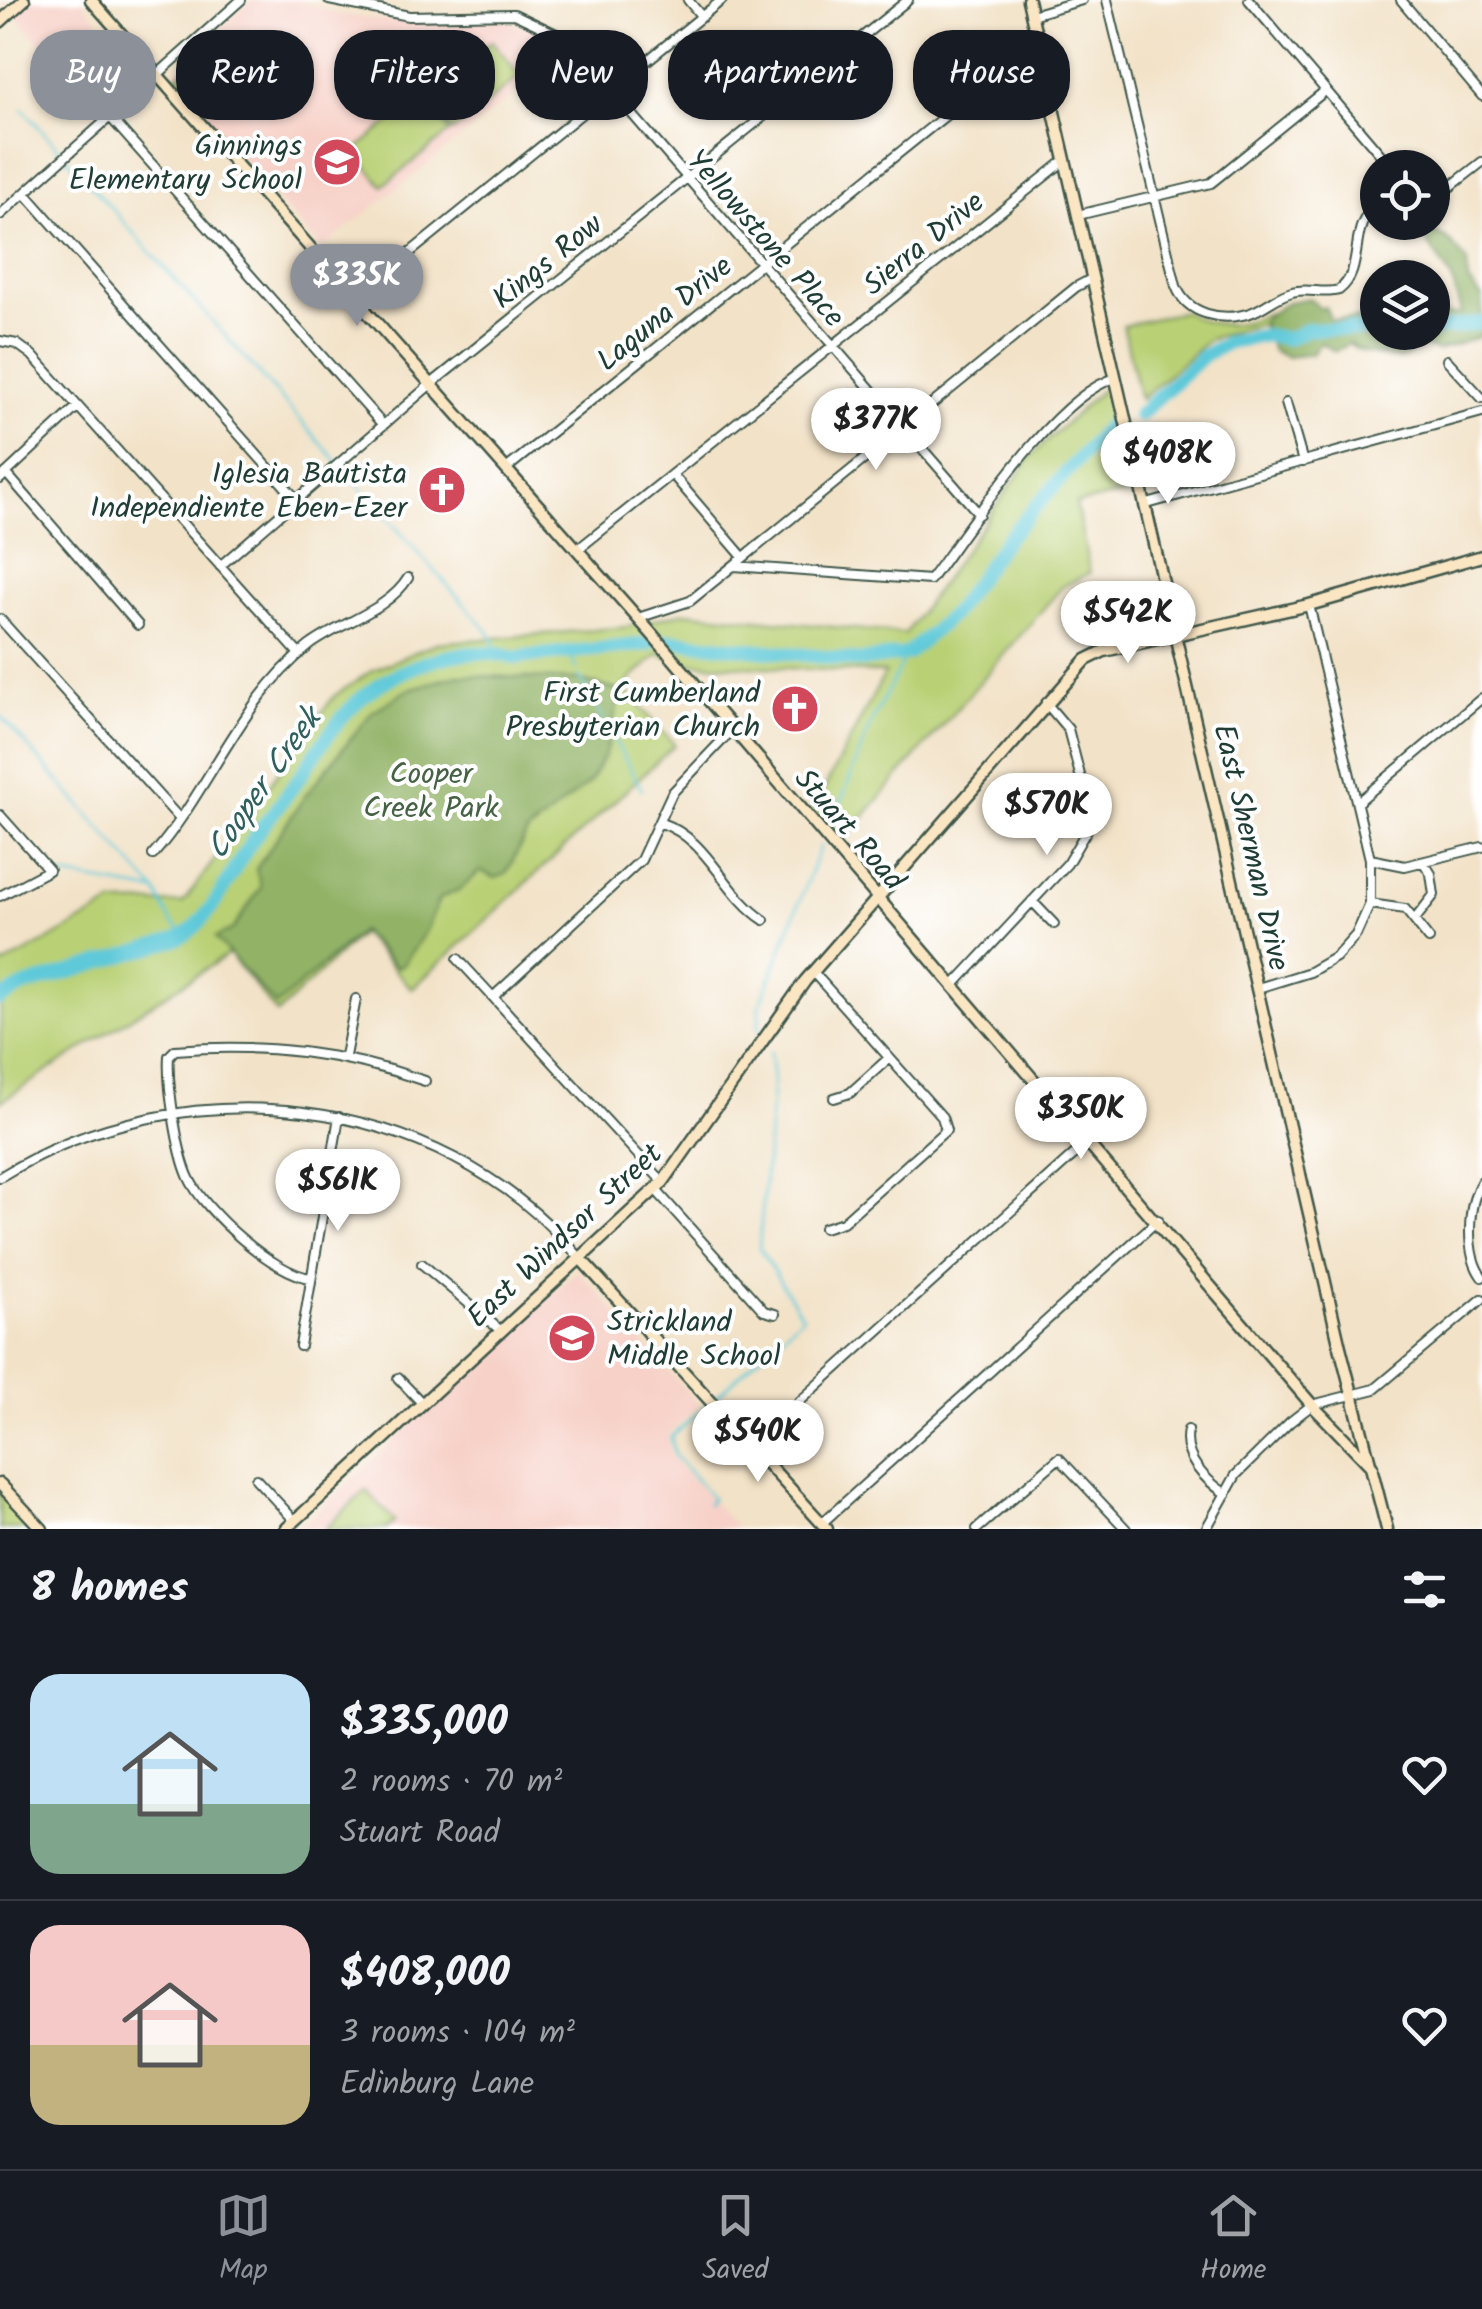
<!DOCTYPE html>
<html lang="en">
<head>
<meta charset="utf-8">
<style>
  :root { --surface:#171b24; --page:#242831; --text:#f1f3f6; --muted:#9ea1a6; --line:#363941; --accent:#8c9099 }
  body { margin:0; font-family:Kalam,sans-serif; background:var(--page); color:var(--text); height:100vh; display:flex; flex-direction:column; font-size:38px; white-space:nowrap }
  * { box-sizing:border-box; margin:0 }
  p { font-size:32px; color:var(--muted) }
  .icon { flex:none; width:55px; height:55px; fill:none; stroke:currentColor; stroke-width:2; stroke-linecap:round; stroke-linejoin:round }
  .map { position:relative; height:1529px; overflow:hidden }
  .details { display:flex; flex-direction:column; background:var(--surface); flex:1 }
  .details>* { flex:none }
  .top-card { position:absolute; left:30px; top:30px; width:1422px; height:90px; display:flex; gap:20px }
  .controls { position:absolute; left:1360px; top:150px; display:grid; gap:20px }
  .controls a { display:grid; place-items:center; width:90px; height:90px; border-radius:50%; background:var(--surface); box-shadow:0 2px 8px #0004; font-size:50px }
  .price { position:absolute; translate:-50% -85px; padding:0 22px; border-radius:35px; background:#fff; color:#222; font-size:32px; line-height:65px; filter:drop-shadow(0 2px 5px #0008) }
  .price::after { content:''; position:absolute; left:50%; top:60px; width:30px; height:22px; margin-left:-15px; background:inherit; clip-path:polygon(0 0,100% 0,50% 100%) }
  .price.active { background:var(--accent); color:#fff }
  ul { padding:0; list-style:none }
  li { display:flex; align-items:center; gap:30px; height:250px; padding:0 30px }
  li+li { border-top:2px solid var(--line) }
  li span { display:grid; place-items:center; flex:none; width:280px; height:200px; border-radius:30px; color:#555 }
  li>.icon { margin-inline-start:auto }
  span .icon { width:120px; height:120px; fill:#fffc; stroke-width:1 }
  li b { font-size:42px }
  h2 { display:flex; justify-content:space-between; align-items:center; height:120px; padding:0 30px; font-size:42px }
  .tag { padding:0 35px; border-radius:40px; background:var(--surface); box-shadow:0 2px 8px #0004; font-size:35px; line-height:90px }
  .tag.active { background:var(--accent); color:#fff }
  .tabs { display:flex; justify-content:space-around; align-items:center; height:140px; border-top:2px solid var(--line); background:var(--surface); font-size:28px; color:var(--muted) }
  .tabs a { display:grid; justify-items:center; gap:5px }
  .tabs .active { color:var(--accent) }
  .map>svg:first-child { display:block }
</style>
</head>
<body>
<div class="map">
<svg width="1482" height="1529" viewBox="0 0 1482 1529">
  <rect width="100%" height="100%" fill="#fff"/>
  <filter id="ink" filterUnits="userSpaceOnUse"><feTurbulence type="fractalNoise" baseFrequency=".01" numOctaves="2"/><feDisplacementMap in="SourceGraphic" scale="20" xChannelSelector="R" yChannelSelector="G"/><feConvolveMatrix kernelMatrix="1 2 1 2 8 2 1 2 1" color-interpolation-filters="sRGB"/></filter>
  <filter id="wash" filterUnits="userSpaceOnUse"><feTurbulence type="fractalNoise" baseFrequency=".0048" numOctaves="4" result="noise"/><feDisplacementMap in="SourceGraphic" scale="40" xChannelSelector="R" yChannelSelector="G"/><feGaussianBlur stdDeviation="2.25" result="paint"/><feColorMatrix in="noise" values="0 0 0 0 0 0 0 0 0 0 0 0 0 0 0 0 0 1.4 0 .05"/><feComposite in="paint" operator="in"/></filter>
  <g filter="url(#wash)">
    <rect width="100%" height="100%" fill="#f2e2c7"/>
    <path fill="#f7d1c8" d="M33,0H81L110,34L67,72L16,15Z
      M252,0H299L338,14L388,21H507L543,34L566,53L321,249L170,76Z
      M578,1270L699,1405L668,1435L671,1457L738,1529H299Z"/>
    <path fill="#b9d075" stroke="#6c8654" stroke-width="2.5" d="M492,41L520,76L453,131L424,95Z
      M199,56L217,78L197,97L177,76Z
      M363 97a11 11 0 1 1 22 0a11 11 0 1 1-22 0Z
      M422,97L450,132L383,186L354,151Z
      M1184,311C1213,329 1238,328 1268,313L1271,321L1209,339L1140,400L1123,326Z
      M1108,389L1132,492L1076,504L1090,573L1063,586L841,843L813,810L885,673L683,663L658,654L623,687L675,745L412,989L361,933L277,1014L229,954L0,1102V967L113,904L183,903L334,696L373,670L436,643L626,627L685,612L905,634L1033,454L1100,391Z
      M366,1490L395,1521L387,1529H325Z
      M0,1491L35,1529H0Z"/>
    <path fill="#92b266" stroke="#58784d" stroke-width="2.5" d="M1432,232L1446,238L1467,261L1468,281L1482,297V336L1437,351L1424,347L1399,359C1383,356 1361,355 1349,344L1335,351L1320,343L1312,354L1287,357L1273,351L1262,326L1264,318L1288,302L1310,298L1320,309L1325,307L1331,320L1377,318L1378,332H1432L1433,315L1461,314L1452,279L1426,240Z
      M458,675L577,680L621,691L605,754L590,782L527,833L506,874L495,878L480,871L461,889L439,899L426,931L403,965L396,967L361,931L276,1006L215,938L233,929L261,887L256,869L305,796L372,712L409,689Z"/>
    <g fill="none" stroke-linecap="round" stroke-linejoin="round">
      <path stroke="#5ec9d9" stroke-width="2.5" d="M23,109L490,633L498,651
        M569,653L576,669
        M579,676L642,790
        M0,715L156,891L172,923L186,936
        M830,831L870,725L907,654
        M61,875L153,891
        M759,1032V1008L821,845
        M715,1398L802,1316L759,1248L773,1081L770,1052
        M708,1504L712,1498L675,1456L671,1437L709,1403"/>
      <path stroke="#5ec9d9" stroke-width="14" d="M1432,330L1482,323
        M1387,332L1397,338L1418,332
        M1139,415L1203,356L1228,342L1267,335L1288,339L1308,329L1378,330
        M668,640L860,661L907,654L953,614L1003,543L1112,422
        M0,999L25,986L175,940C208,927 226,881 245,852C259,828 278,808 294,785C312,760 327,733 348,711C386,669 461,642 514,658L649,644"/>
    </g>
  </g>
  <g filter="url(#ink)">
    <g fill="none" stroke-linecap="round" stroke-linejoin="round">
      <g stroke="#3f564a" stroke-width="12">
        <path id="street" d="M329,0L409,16L514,14L567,39L979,514
          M688,0L702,17
          M1107,0L1176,286C1187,315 1222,322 1250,313C1265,308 1276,296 1292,292C1308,287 1323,295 1339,290C1367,269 1346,223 1378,206
          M1249,0L1392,168
          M1401,0L1482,96
          M1032,15L1082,0
          M111,118L383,425
          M25,193L297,500
          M1432,201L1482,162
          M0,215L241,0
          M1078,215L1211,183L1325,91
          M355,297L722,0
          M0,341L17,344L32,355L299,654
          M1447,360L1482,398
          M1286,403L1303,462
          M506,469L1037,42
          M6,473L138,625
          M672,474L743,557
          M0,479L77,407
          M1147,504L1482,412
          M577,550L1064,161
          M220,566L431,384L908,0
          M734,566L930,580C969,528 1055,394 1116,378
          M638,618L690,601L1076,287L1093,278
          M0,619L179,818
          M1358,802L1482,698
          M0,815L49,870L0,896
          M661,823C709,839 723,893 764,920
          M153,855C209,791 241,699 309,646C339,623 389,610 408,578
          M1370,859L1405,866L1482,847
          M1032,901L1054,924
          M1370,904L1405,909L1429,939
          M1416,918L1434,895L1431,874L1424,863
          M458,959L663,1182
          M813,972L942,1117L946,1130L843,1222L824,1228
          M953,986L1067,864L1087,830L1086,798L1068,729L1046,703
          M1258,988L1310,972L1336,957L1356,935L1370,904V859L1309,605
          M493,997L641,860L672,793L732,730
          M345,1056L356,999
          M834,1098L850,1093L889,1058
          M0,1177C181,1065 437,1089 579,1257
          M1482,1181C1467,1205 1465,1254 1482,1277
          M655,1189L764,1311L775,1314
          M422,1264L500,1330
          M311,1278C274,1274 204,1211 189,1178C177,1152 167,1084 169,1056L175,1050C264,1043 342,1052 425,1081
          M300,1346L339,1117
          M398,1378L422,1403
          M1188,1430C1182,1458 1204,1479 1226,1494
          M749,1447L1089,1141
          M256,1479L295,1521
          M822,1523L1158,1220
          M977,1529L1059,1458L1126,1529
          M1206,1529L1236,1475L1290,1422L1312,1405L1375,1389L1482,1299"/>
      </g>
      <g stroke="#3f564a" stroke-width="15">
        <path id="secondary" d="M91,0L651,633L1312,1405L1372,1467
          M1028,0L1340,1347L1387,1529
          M0,22L24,0
          M579,1257L827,1529
          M0,1484L42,1529
          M286,1529L663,1182L805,981L1086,660L1104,651L1309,605L1482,556"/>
      </g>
      <use href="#street" stroke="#fff" stroke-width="8"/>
      <use href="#secondary" stroke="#fbe6c4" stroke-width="10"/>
    </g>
  </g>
  <defs>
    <g id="school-disc" transform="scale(2.5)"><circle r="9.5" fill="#d1495b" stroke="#fff"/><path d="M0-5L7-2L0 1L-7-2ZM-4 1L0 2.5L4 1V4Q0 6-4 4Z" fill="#fff"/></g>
    <g id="church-disc" transform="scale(2.5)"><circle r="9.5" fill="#d1495b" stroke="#fff"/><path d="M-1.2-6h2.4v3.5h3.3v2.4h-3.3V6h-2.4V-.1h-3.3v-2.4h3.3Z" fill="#fff"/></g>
  </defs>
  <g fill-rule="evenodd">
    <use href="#school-disc" x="337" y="162"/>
    <use href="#church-disc" x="442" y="490"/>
    <use href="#church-disc" x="795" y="709"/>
    <use href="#school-disc" x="572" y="1338"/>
  </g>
  <g text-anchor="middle" stroke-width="8" stroke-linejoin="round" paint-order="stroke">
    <g font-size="30" fill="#1f3d34" stroke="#fff" text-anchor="end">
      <text x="302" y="155">Ginnings<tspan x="302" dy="34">Elementary School</tspan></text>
      <text x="407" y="483">Iglesia Bautista<tspan x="407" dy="34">Independiente Eben-Ezer</tspan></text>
      <text x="760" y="702">First Cumberland<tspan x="760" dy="34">Presbyterian Church</tspan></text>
      <text x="607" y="1331" text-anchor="start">Strickland<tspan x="607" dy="34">Middle School</tspan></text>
    </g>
    <g font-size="30" fill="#1f3d34" stroke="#fff">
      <text transform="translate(766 238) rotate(49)" y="10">Yellowstone Place</text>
      <text transform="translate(923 243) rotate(-39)" y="10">Sierra Drive</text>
      <text transform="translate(547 261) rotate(-39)" y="10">Kings Row</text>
      <text transform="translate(664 313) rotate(-39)" y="10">Laguna Drive</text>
      <text transform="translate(850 829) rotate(49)" y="10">Stuart Road</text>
      <text transform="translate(1252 847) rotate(77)" y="10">East Sherman Drive</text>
      <text transform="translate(564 1235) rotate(-43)" y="10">East Windsor Street</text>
    </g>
    <g font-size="30" fill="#466244" stroke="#fff">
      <text x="431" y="783">Cooper<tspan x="431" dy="34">Creek Park</tspan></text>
    </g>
    <g font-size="32" font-style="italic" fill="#2f605d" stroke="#fff">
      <text transform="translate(263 783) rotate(-55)" y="11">Cooper Creek</text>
    </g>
  </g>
</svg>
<div class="controls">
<a><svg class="icon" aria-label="locate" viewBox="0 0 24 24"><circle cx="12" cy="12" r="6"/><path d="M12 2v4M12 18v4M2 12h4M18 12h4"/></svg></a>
<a><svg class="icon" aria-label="layers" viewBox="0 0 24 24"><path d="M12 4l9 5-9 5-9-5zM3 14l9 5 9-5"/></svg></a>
</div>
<b class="price active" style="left:357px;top:329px">$335K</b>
<b class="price" style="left:876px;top:473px">$377K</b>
<b class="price" style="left:1168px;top:507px">$408K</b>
<b class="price" style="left:1128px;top:666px">$542K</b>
<b class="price" style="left:1047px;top:858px">$570K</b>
<b class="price" style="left:1081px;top:1162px">$350K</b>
<b class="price" style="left:338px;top:1234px">$561K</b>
<b class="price" style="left:758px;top:1485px">$540K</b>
<div class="top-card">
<a class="tag active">Buy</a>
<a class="tag">Rent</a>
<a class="tag">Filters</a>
<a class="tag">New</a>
<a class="tag">Apartment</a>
<a class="tag">House</a>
</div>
</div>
<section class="details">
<h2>8 homes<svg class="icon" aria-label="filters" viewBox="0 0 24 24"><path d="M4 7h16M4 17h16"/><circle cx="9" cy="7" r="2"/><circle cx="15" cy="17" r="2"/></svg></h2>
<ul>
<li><span style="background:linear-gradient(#bfe0f5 65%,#7fa58c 0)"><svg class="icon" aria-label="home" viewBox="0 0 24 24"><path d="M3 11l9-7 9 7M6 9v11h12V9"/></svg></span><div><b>$335,000</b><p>2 rooms · 70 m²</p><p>Stuart Road</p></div><svg class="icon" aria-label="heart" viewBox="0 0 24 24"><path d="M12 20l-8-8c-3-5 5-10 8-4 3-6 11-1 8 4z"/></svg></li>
<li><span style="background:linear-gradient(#f6c9c9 60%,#c2b280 0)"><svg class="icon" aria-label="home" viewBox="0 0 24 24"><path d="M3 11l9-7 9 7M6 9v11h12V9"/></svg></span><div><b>$408,000</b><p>3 rooms · 104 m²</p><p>Edinburg Lane</p></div><svg class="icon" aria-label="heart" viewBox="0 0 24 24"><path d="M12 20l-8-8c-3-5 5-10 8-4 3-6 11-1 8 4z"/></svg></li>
</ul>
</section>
<nav class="tabs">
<a class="active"><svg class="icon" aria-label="map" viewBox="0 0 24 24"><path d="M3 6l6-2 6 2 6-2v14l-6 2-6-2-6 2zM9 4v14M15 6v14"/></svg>Map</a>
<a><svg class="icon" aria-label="saved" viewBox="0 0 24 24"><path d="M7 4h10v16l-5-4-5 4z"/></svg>Saved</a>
<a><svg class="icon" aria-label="home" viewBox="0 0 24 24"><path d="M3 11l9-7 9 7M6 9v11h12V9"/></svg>Home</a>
</nav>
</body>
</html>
